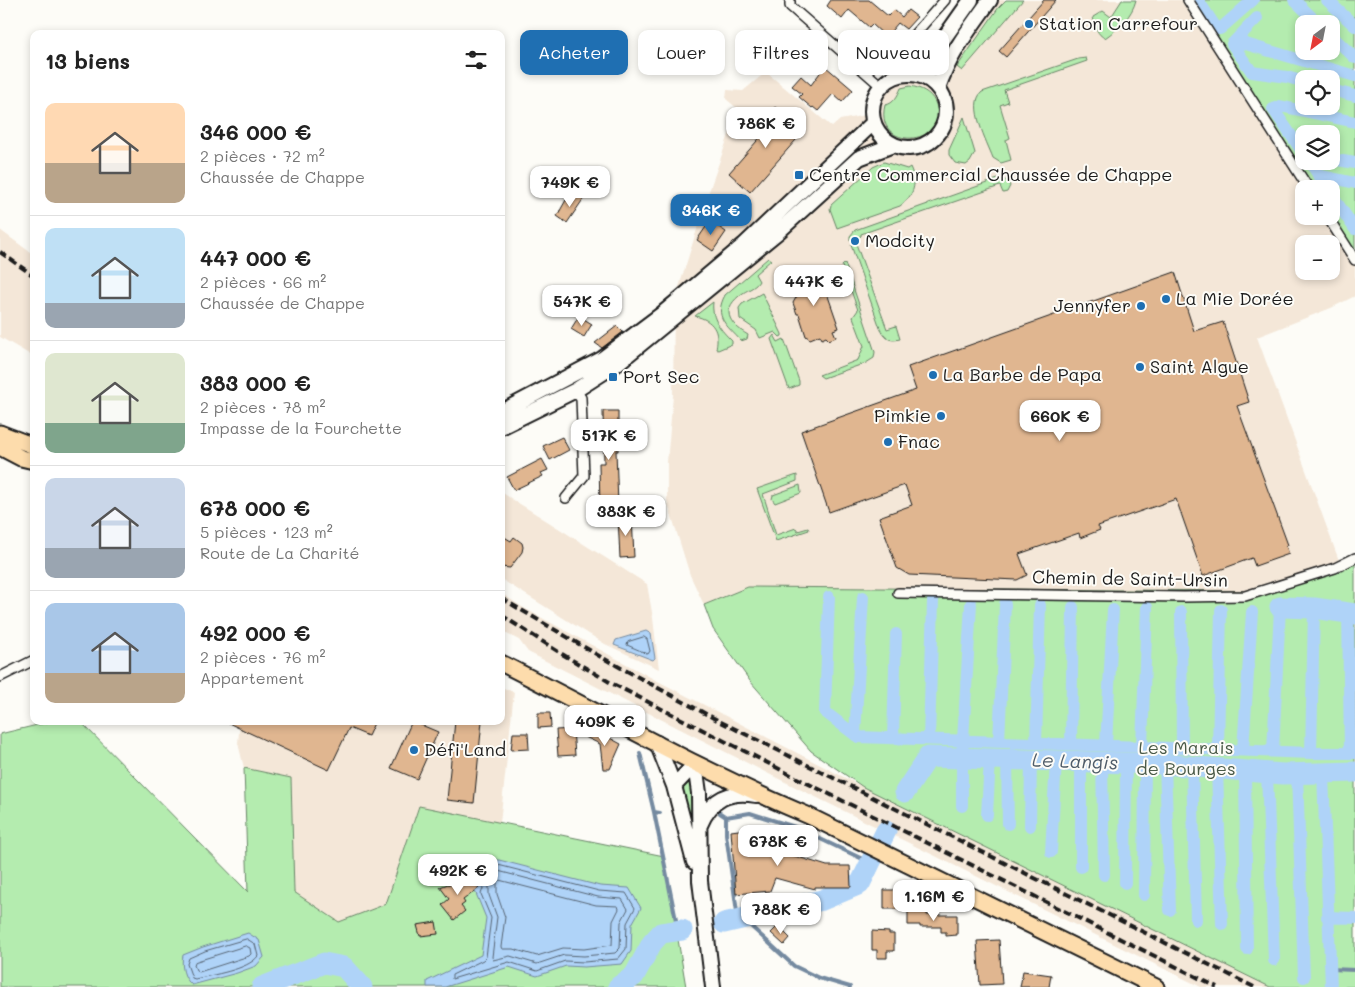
<!DOCTYPE html>
<html lang="fr">
<head>
<meta charset="utf-8">
<style>
  :root { --surface:#fff; --page:#f6f6f6; --text:#222; --muted:#767676; --line:#e0e0e0; --accent:#1f6fb2 }
  body { margin:0; font-family:Mali,sans-serif; background:var(--page); color:var(--text); height:100vh; display:flex; flex-direction:column; font-size:19px; white-space:nowrap }
  * { box-sizing:border-box; margin:0 }
  p { font-size:16px; color:var(--muted) }
  .icon { flex:none; width:28px; height:28px; fill:none; stroke:currentColor; stroke-width:2; stroke-linecap:round; stroke-linejoin:round }
  .map { position:relative; flex:1; overflow:hidden }
  .panel { position:absolute; left:30px; top:30px; width:475px; height:695px; display:flex; flex-direction:column; background:var(--surface); border-radius:10px; box-shadow:0 2px 8px #0003 }
  .panel>* { flex:none }
  .guide { position:absolute; left:520px; top:30px; width:475px; height:45px; display:flex; gap:10px }
  .needle { width:32px; rotate:212deg }
  .controls { position:absolute; left:1295px; top:15px; display:grid; gap:10px }
  .controls a { display:grid; place-items:center; width:45px; height:45px; border-radius:10px; background:var(--surface); box-shadow:0 2px 8px #0003; font-size:25px }
  .price { position:absolute; translate:-50% -42px; padding:0 11px; border-radius:10px; background:#fff; color:#222; font-size:16px; line-height:32px; filter:drop-shadow(0 1px 2px #0008) }
  .price::after { content:''; position:absolute; left:50%; top:30px; width:15px; height:11px; margin-left:-8px; background:inherit; clip-path:polygon(0 0,100% 0,50% 100%) }
  .price.active { background:var(--accent); color:#fff }
  ul { padding:0; list-style:none }
  li { display:flex; align-items:center; gap:15px; height:125px; padding:0 15px }
  li+li { border-top:1px solid var(--line) }
  li span { display:grid; place-items:center; flex:none; width:140px; height:100px; border-radius:10px; color:#555 }
  li>.icon { margin-inline-start:auto }
  span .icon { width:60px; height:60px; fill:#fffc; stroke-width:1 }
  li b { font-size:21px }
  h2 { display:flex; justify-content:space-between; align-items:center; height:60px; padding:0 15px; font-size:21px }
  .tag { padding:0 18px; border-radius:10px; background:var(--surface); box-shadow:0 2px 8px #0003; font-size:18px; line-height:45px }
  .tag.active { background:var(--accent); color:#fff }
  .map>svg:first-child { display:block }
</style>
</head>
<body>
<div class="map">
<svg width="1355" height="987" viewBox="0 0 1355 987">
  <rect width="100%" height="100%" fill="#fdfcf7"/>
  <filter id="ink" filterUnits="userSpaceOnUse"><feTurbulence type="fractalNoise" baseFrequency=".02" numOctaves="2"/><feDisplacementMap in="SourceGraphic" scale="10" xChannelSelector="R" yChannelSelector="G"/><feConvolveMatrix kernelMatrix="1 2 1 2 8 2 1 2 1" color-interpolation-filters="sRGB"/></filter>
  <g filter="url(#ink)">
    <path fill="#f4e7d8" fill-rule="evenodd" d="M971,0H1188L1304,189V216H1327L1355,260V296L1331,308L1257,337L1341,566L1251,591L748,587L704,605L690,575L667,501V462L673,396L674,303L708,194L738,109L726,99L727,90L743,91L766,72L832,127L840,120L871,114L873,98L881,86L894,77L907,74L918,75ZM1304,244H1331V271H1304Z
      M0,230L34,255V357L0,337Z
      M501,492L647,584L653,618L659,669L605,644L501,579Z
      M501,593L522,607L650,677L863,787L1270,987H1201L775,777L528,652L519,640L501,631Z
      M501,687L514,692L500,823L419,806L386,905L339,922L294,892L291,778L244,768L238,743L240,721H501Z"/>
    <path fill="#b4ecaf" stroke="#688466" fill-rule="evenodd" d="M1006,0H1023L962,71L957,67L999,7Z
      M1122,0H1136C1132,16 1119,28 1105,38C1097,35 1095,26 1093,17L1103,11L1111,17Z
      M1188,0H1355V260L1331,216V189H1309ZM1304,24H1331V51H1304ZM1304,79H1331V106H1304ZM1304,134H1331V161H1304Z
      M1086,58L1087,61L1004,90L1008,102L1000,105L1010,138L1006,140L1011,160L1001,163L993,158C987,142 967,105 982,92L1078,59Z
      M910,86C921,88 930,92 935,102C954,145 873,154 885,105C894,104 898,95 901,88Z
      M964,117L975,153L970,162L966,165L955,163L949,155V150Z
      M884,162L907,169L910,167C918,184 914,195 900,206L837,228L830,209L831,205L873,167Z
      M998,179C1004,179 1008,180 1010,186L1007,192L1003,193L1000,186L861,234V236L850,240V236L855,230Z
      M855,241L887,329L896,326L900,339C889,342 885,338 880,328L851,245Z
      M768,258L771,260L755,274L759,281C756,287 749,289 743,293C720,309 728,323 748,335L747,339L741,341C727,325 713,318 725,295Z
      M845,263L875,352L874,358L866,363L823,378L819,375L858,360L864,346L853,317L858,310L842,266Z
      M762,293L782,334V336L780,337L775,332L760,338L756,330L740,319L739,308L742,304Z
      M713,302C711,319 721,330 732,341V344L718,350L716,349C720,331 713,320 695,316Z
      M774,335L778,342L784,339L799,381V385L789,389L771,339Z
      M797,475V481L763,494L776,535L796,528L798,531L808,528L809,530L776,541L757,489Z
      M800,485L801,493L775,503L772,499L773,495Z
      M1355,556V987H1270L863,787L811,751L750,681L713,629L704,605L748,587L1251,591L1336,568Z
      M54,721H80L248,892L244,768L291,778L294,892L339,922L386,904L419,806L664,856L686,987H0V734Z
      M687,780L693,781L694,785L691,815L688,816L681,788Z"/>
    <path fill="#afd3f8" stroke="#748aa0" d="M646,631L651,634L655,658L653,660L614,645L616,640Z
      M499,860L600,886L629,888L641,908L632,924L631,951L622,964L584,967L566,966L537,976L509,967L445,987H427V981L481,955L486,918L475,891L479,888L470,876L481,861Z
      M248,933L259,940L264,957L256,966L237,973L192,985C183,978 181,965 183,955L203,947Z"/>
    <g fill="none" stroke-linecap="round" stroke-linejoin="round">
      <path stroke="#576574" stroke-width="1" d="M644,637L647,639L650,651L648,654L627,645L628,642Z
        M498,865L599,891L626,893L635,908L627,923L626,949L618,959L584,962L565,961L537,971L509,962L452,979V975L483,960L486,957L491,918L481,894L484,886L477,875L484,866Z
        M498,871L598,897L622,899L628,909L621,922L620,948L615,953L584,956L564,955L537,964L510,956L493,960L492,957L497,917L489,895V884L485,875L488,872Z
        M499,880L596,905L618,906L619,909L613,921L612,945L584,949L563,948L537,956L513,949H502L501,947L505,917L497,894V882Z
        M247,939L255,944L258,956C248,970 211,975 195,979L192,978L187,964L189,958L205,951Z
        M246,946L250,948L251,954L249,956L199,972L196,970L194,965L195,962Z"/>
      <path stroke="#748aa0" stroke-width="4" d="M640,753L654,812
        M660,813L654,812L678,930
        M720,813L726,817L750,813L795,827L871,863
        M726,817V834L737,912L743,919L794,966L819,978L850,987
        M1330,969L1355,970"/>
      <path stroke="#afd3f8" stroke-width="12" d="M1198,0L1217,29H1220L1253,0
        M1294,0L1319,24
        M1327,0L1355,26
        M1331,35L1355,58
        M1232,44L1257,18
        M1304,82L1287,77L1252,72L1232,44L1239,42L1355,76
        M1331,90L1355,96
        M1304,154L1273,109L1280,106L1355,122
        M1331,159L1355,163
        M1309,161L1328,189
        M1318,175L1355,183
        M1331,194L1355,229
        M829,597L825,712L858,737L1311,753H1355
        M1181,612L1182,748
        M1348,613L1350,753
        M855,735L863,597
        M893,738L896,634
        M929,739L933,601
        M999,742L1005,604
        M1036,743L1040,605
        M1071,744L1073,607
        M1106,745L1113,610
        M1142,746L1147,607
        M1218,749L1221,610
        M1243,750L1252,612
        M1273,751L1280,607
        M1311,753L1314,608
        M1007,759L1008,824
        M1081,761V867
        M1102,762L1104,875
        M1165,764L1170,910
        M1192,766L1196,920
        M1217,768L1222,924
        M1245,771L1247,949
        M1267,773L1274,960
        M1323,773L1331,987
        M1297,774L1304,977
        M962,806V757L971,604
        M987,815L990,758
        M1030,826L1031,760
        M1051,852L1056,760
        M1125,883L1126,763
        M1144,895L1145,763
        M1327,917L1355,918"/>
      <path stroke="#afd3f8" stroke-width="21" d="M1280,607L1314,608L1355,614
        M905,792L928,757L1161,764L1283,774L1355,772
        M724,923L822,900L860,884L886,831
        M262,987L324,963L344,967L362,987
        M618,987L634,976L652,943L661,933L682,930"/>
    </g>
    <path fill="#e0b690" stroke="#1c1c1c" d="M831,0H869L888,16L894,10L902,17L908,10L917,17L906,29L898,23L886,37L872,24L869,27L849,10L842,19L827,6Z
      M1044,0H1056L1006,57L999,51Z
      M825,66L853,90L842,102L833,94L818,111L813,107L812,108L799,97L802,94L792,86L801,76L811,85Z
      M775,107L803,132L750,192L729,173L764,133L756,126Z
      M576,193L584,198L567,223L557,216L566,200L571,202Z
      M710,221L726,232L713,251L697,240Z
      M1175,272L1194,331L1223,322L1249,402L1237,406L1288,545L1286,546L1289,554L1255,566L1252,558L1203,576L1176,499L1098,526L1100,530L1080,538L1079,533L1019,554L1027,575L1017,580L909,575L897,568L879,517L912,505L905,485L829,512L801,431L916,390L908,367Z
      M820,273L839,328L833,330L836,337L829,340L826,337L822,339L820,335L810,339L806,336L799,314H797L793,303L798,294L789,292L786,284Z
      M579,316L592,324L584,337L571,329Z
      M617,326L623,332L602,348L595,343Z
      M603,411H618V451H616L618,505L600,506L599,463H604Z
      M562,437L569,450L550,460L543,446Z
      M542,459L548,470L541,473L543,476L514,490L507,477Z
      M618,517H632L634,557L620,558Z
      M501,535L511,541L514,537L522,543L523,547L522,552L510,568L501,567Z
      M538,713H550L551,727L538,728Z
      M224,721H375L368,736L349,728L329,770Z
      M412,721L438,732L417,779L391,768Z
      M455,721H482L474,803L447,800Z
      M589,727L621,744L610,769H603L600,744L585,737Z
      M573,729L575,755L558,756L556,730Z
      M513,733H528L529,749L511,750Z
      M754,828L756,844L827,866H850L851,887H815V889L775,878L770,891L736,894L731,831Z
      M470,876L479,888L463,900L465,903L461,906L465,911L454,920L442,905L449,899L440,887L448,884L450,885L453,883L454,885Z
      M884,890H900V909H884Z
      M908,911H927V915H957V935L946,936V932H941V927H920V925H908Z
      M436,922L438,934L420,936L417,925Z
      M778,926L790,938L784,945L771,933Z
      M872,931L889,932V934H894V951H887V958H877V950H872Z
      M999,940L1002,984L980,985L977,941Z
      M1023,971L1051,975L1049,987H1020Z"/>
    <g fill="none" stroke-linecap="round" stroke-linejoin="round">
      <g stroke="#1c1c1c" stroke-width="12">
        <path id="minor" d="M790,0V6L881,86
          M1188,0L1309,189
          M899,75L905,45L945,0
          M1327,216L1355,260
          M566,498L584,476L581,398L576,390
          M898,593L1184,597L1245,596L1335,568L1355,558
          M0,677L34,660"/>
      </g>
      <g stroke="#1c1c1c" stroke-width="18">
        <path id="secondary" d="M872 111a37 37 0 1 1 74 0a37 37 0 1 1-74 0Z
          M918,75L971,0
          M938,88C950,53 969,30 990,0
          M501,412L602,359L662,314L744,245L873,123
          M501,427L576,390L615,365L779,231L859,158L893,145
          M657,743L674,786L694,862
          M695,764L699,793L700,881L713,987
          M674,786L695,764
          M700,825C711,799 729,790 756,795"/>
      </g>
      <g stroke="#1c1c1c" stroke-width="19">
        <path id="primary" d="M0,433L34,446
          M0,447L21,458L34,461
          M501,663C603,714 702,771 807,815L1156,987"/>
      </g>
      <use href="#minor" stroke="#fdfcf7" stroke-width="9"/>
      <use href="#secondary" stroke="#fdfcf7" stroke-width="14"/>
      <use href="#primary" stroke="#fddcac" stroke-width="15"/>
      <path stroke="#1c1c1c" stroke-width="4" stroke-dasharray="8 4" stroke-linecap="butt" d="M0,252L34,276
        M501,598L601,657L719,721L1254,987
        M501,615L562,654L613,684L799,779L1217,987"/>
    </g>
  </g>
  <g fill="#1f6fb2" stroke="#fdfcf7" stroke-width="2">
    <circle cx="1029" cy="24" r="5"/>
    <rect x="794" y="170" width="10" height="10" rx="2.5"/>
    <circle cx="855" cy="241" r="5"/>
    <circle cx="1166" cy="299" r="5"/>
    <circle cx="1141" cy="306" r="5"/>
    <circle cx="1140" cy="367" r="5"/>
    <circle cx="933" cy="375" r="5"/>
    <rect x="608" y="372" width="10" height="10" rx="2.5"/>
    <circle cx="941" cy="416" r="5"/>
    <circle cx="888" cy="442" r="5"/>
    <circle cx="414" cy="750" r="5"/>
  </g>
  <g text-anchor="middle" stroke-width="4" stroke-linejoin="round" paint-order="stroke">
    <g font-size="18" fill="#1c1c1c" stroke="#fdfcf7" text-anchor="start">
      <text x="1039" y="30">Station Carrefour</text>
      <text x="809" y="181">Centre Commercial Chaussée de Chappe</text>
      <text x="865" y="247">Modcity</text>
      <text x="1176" y="305">La Mie Dorée</text>
      <text x="1131" y="312" text-anchor="end">Jennyfer</text>
      <text x="1150" y="373">Saint Algue</text>
      <text x="943" y="381">La Barbe de Papa</text>
      <text x="623" y="383">Port Sec</text>
      <text x="931" y="422" text-anchor="end">Pimkie</text>
      <text x="898" y="448">Fnac</text>
      <text x="424" y="756">Défi'Land</text>
    </g>
    <g font-size="18" fill="#1c1c1c" stroke="#fdfcf7">
      <text transform="translate(1130 579) rotate(1)" y="6">Chemin de Saint-Ursin</text>
    </g>
    <g font-size="18" fill="#4a5a48" stroke="#fdfcf7">
      <text x="1186" y="754">Les Marais<tspan x="1186" dy="21">de Bourges</tspan></text>
    </g>
    <g font-size="19" font-style="italic" fill="#4f5c69" stroke="#fdfcf7">
      <text transform="translate(1075 761) rotate(2)" y="7">Le Langis</text>
    </g>
  </g>
</svg>
<div class="controls">
<a><svg class="needle" viewBox="-14 -14 28 28"><path d="M0-13l5 13h-10z" fill="#e53935"/><path d="M0 13l5-13h-10z" fill="#767676"/></svg></a>
<a><svg class="icon" aria-label="locate" viewBox="0 0 24 24"><circle cx="12" cy="12" r="6"/><path d="M12 2v4M12 18v4M2 12h4M18 12h4"/></svg></a>
<a><svg class="icon" aria-label="layers" viewBox="0 0 24 24"><path d="M12 4l9 5-9 5-9-5zM3 14l9 5 9-5"/></svg></a>
<a>+</a>
<a>−</a>
</div>
<b class="price" style="left:766px;top:149px">786K €</b>
<b class="price" style="left:570px;top:208px">749K €</b>
<b class="price active" style="left:711px;top:236px">346K €</b>
<b class="price" style="left:814px;top:307px">447K €</b>
<b class="price" style="left:582px;top:327px">547K €</b>
<b class="price" style="left:1060px;top:442px">660K €</b>
<b class="price" style="left:609px;top:461px">517K €</b>
<b class="price" style="left:626px;top:537px">383K €</b>
<b class="price" style="left:605px;top:747px">409K €</b>
<b class="price" style="left:778px;top:867px">678K €</b>
<b class="price" style="left:458px;top:896px">492K €</b>
<b class="price" style="left:934px;top:922px">1.16M €</b>
<b class="price" style="left:781px;top:935px">788K €</b>
<div class="guide">
<a class="tag active">Acheter</a>
<a class="tag">Louer</a>
<a class="tag">Filtres</a>
<a class="tag">Nouveau</a>
</div>
<section class="panel">
<h2>13 biens<svg class="icon" aria-label="filters" viewBox="0 0 24 24"><path d="M4 7h16M4 17h16"/><circle cx="9" cy="7" r="2"/><circle cx="15" cy="17" r="2"/></svg></h2>
<ul>
<li><span style="background:linear-gradient(#ffd9b3 60%,#b9a48a 0)"><svg class="icon" aria-label="home" viewBox="0 0 24 24"><path d="M3 11l9-7 9 7M6 9v11h12V9"/></svg></span><div><b>346 000 €</b><p>2 pièces · 72 m²</p><p>Chaussée de Chappe</p></div></li>
<li><span style="background:linear-gradient(#bfe0f5 75%,#9aa5b1 0)"><svg class="icon" aria-label="home" viewBox="0 0 24 24"><path d="M3 11l9-7 9 7M6 9v11h12V9"/></svg></span><div><b>447 000 €</b><p>2 pièces · 66 m²</p><p>Chaussée de Chappe</p></div></li>
<li><span style="background:linear-gradient(#dfe7d0 70%,#7fa58c 0)"><svg class="icon" aria-label="home" viewBox="0 0 24 24"><path d="M3 11l9-7 9 7M6 9v11h12V9"/></svg></span><div><b>383 000 €</b><p>2 pièces · 78 m²</p><p>Impasse de la Fourchette</p></div></li>
<li><span style="background:linear-gradient(#c9d6e8 70%,#9aa5b1 0)"><svg class="icon" aria-label="home" viewBox="0 0 24 24"><path d="M3 11l9-7 9 7M6 9v11h12V9"/></svg></span><div><b>678 000 €</b><p>5 pièces · 123 m²</p><p>Route de La Charité</p></div></li>
<li><span style="background:linear-gradient(#a9c7e8 70%,#b9a48a 0)"><svg class="icon" aria-label="home" viewBox="0 0 24 24"><path d="M3 11l9-7 9 7M6 9v11h12V9"/></svg></span><div><b>492 000 €</b><p>2 pièces · 76 m²</p><p>Appartement</p></div></li>
</ul>
</section>
</div>
</body>
</html>
